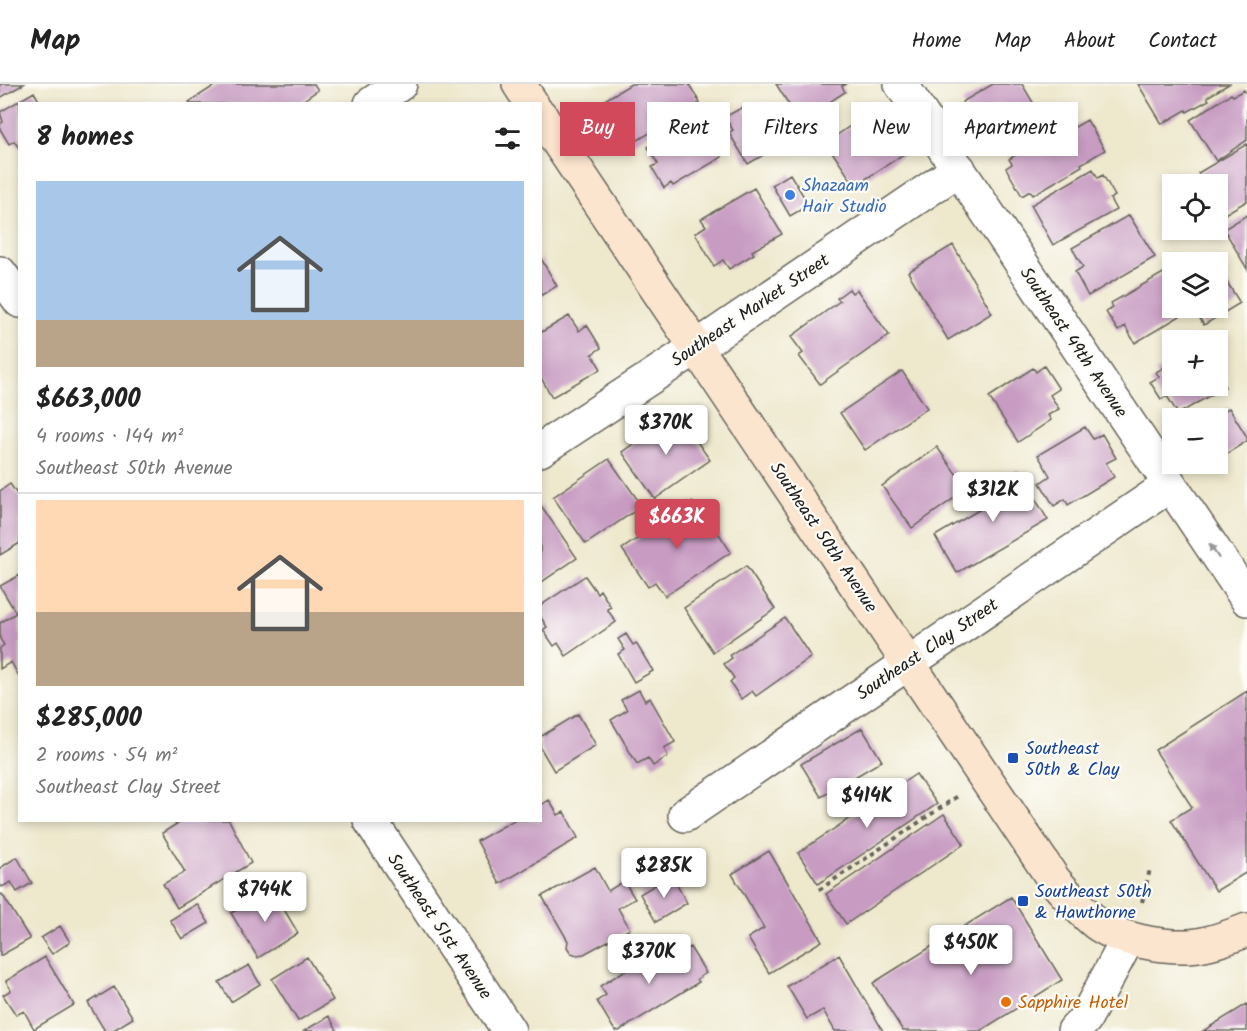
<!DOCTYPE html>
<html lang="en">
<head>
<meta charset="utf-8">
<style>
  :root { --surface:#fff; --page:#f2f2f2; --text:#222; --muted:#767676; --line:#e0e0e0; --accent:#d1495b }
  body { margin:0; font-family:Kalam,sans-serif; background:var(--page); color:var(--text); height:100vh; display:flex; flex-direction:column; font-size:22px; white-space:nowrap }
  * { box-sizing:border-box; margin:0 }
  p { font-size:20px; color:var(--muted) }
  .icon { flex:none; width:33px; height:33px; fill:none; stroke:currentColor; stroke-width:2; stroke-linecap:round; stroke-linejoin:round }
  .map { position:relative; flex:1; overflow:hidden }
  .side { position:absolute; left:18px; top:18px; width:524px; height:720px; display:flex; flex-direction:column; background:var(--surface); border-radius:0px; box-shadow:0 3px 9px #0003 }
  .side>* { flex:none }
  .top-card { position:absolute; left:560px; top:18px; width:570px; height:54px; display:flex; gap:12px }
  .controls { position:absolute; left:1162px; top:90px; display:grid; gap:12px }
  .controls a { display:grid; place-items:center; width:66px; height:66px; border-radius:0px; background:var(--surface); box-shadow:0 3px 9px #0003; font-size:30px }
  .price { position:absolute; translate:-50% -51px; padding:0 14px; border-radius:6px; background:#fff; color:#222; font-size:20px; line-height:39px; filter:drop-shadow(0 2px 3px #0008) }
  .price::after { content:''; position:absolute; left:50%; top:36px; width:18px; height:14px; margin-left:-9px; background:inherit; clip-path:polygon(0 0,100% 0,50% 100%) }
  .price.active { background:var(--accent); color:#fff }
  ul { padding:0; list-style:none }
  li { display:grid; align-content:center; gap:12px; height:318px; padding:0 18px }
  li+li { border-top:2px solid var(--line) }
  li span { display:grid; place-items:center; height:186px; border-radius:0px; color:#555 }
  li>.icon { margin-inline-start:auto }
  span .icon { width:108px; height:108px; fill:#fffc; stroke-width:1 }
  li b { font-size:26px }
  h2 { display:flex; justify-content:space-between; align-items:center; height:72px; padding:0 18px; font-size:26px }
  .pill { padding:0 21px; border-radius:0px; background:var(--surface); box-shadow:0 3px 9px #0003; font-size:21px; line-height:54px }
  .pill.active { background:var(--accent); color:#fff }
  header { display:flex; align-items:center; gap:36px; box-sizing:border-box; height:84px; padding:0 30px; background:var(--surface); border-bottom:2px solid var(--line) }
  header strong { font-size:28px }
  nav { display:flex; gap:33px; margin-inline-start:auto; font-size:21px }
  .map>svg:first-child { display:block }
</style>
</head>
<body>
<header>
<strong>Map</strong>
<nav><a>Home</a><a>Map</a><a>About</a><a>Contact</a></nav>
</header>
<div class="map">
<svg width="1247" height="947" viewBox="0 0 1247 947">
  <rect width="100%" height="100%" fill="#fdfcf7"/>
  <filter id="ink" filterUnits="userSpaceOnUse"><feTurbulence type="fractalNoise" baseFrequency=".0167" numOctaves="2"/><feDisplacementMap in="SourceGraphic" scale="12" xChannelSelector="R" yChannelSelector="G"/><feConvolveMatrix kernelMatrix="1 2 1 2 8 2 1 2 1" color-interpolation-filters="sRGB"/></filter>
  <filter id="wash" filterUnits="userSpaceOnUse"><feTurbulence type="fractalNoise" baseFrequency=".008" numOctaves="4" result="noise"/><feDisplacementMap in="SourceGraphic" scale="24" xChannelSelector="R" yChannelSelector="G"/><feGaussianBlur stdDeviation="1.35" result="paint"/><feColorMatrix in="noise" values="0 0 0 0 0 0 0 0 0 0 0 0 0 0 0 0 0 1.4 0 .05"/><feComposite in="paint" operator="in"/></filter>
  <g filter="url(#wash)">
    <rect width="100%" height="100%" fill="#eee8cd"/>
    <g id="blocks">
      <path fill="#c79bc2" d="M0,0H24L0,14Z
        M217,0H314L318,6L298,20H190L189,18Z
        M631,0H689L700,19L633,59L621,37L616,40L603,17Z
        M776,0H847L842,2L845,8L819,25L823,30L803,43Z
        M993,0H1022L1038,27L998,51L1001,54L985,64L967,33L970,32L962,18Z
        M1138,0H1229L1207,13L1209,16L1187,28L1186,26L1162,40Z
        M1244,6L1247,11V56L1216,77L1190,36L1231,10L1233,12Z
        M34,8L41,20H20V65L14,57L9,60L0,45V40L3,38L0,28Z
        M743,23L750,36L753,34L772,66L748,80L729,49L733,46L725,33Z
        M877,23L907,68L855,102L826,59Z
        M698,33L722,73L673,102L671,99L664,104L652,83L658,80L648,63Z
        M1087,36L1105,66L1081,80L1082,82L1033,111L1030,107L1022,112L1006,84L1012,80L1009,75L1060,44L1063,50Z
        M1247,60V117L1223,131L1218,122V100H1205L1198,89Z
        M1093,85L1098,94L1103,91L1115,112L1110,115L1116,126L1053,161L1031,121Z
        M790,90L809,121L790,132L772,101Z
        M754,104L782,150L752,167L754,170L729,185L723,176L714,182L695,149L706,142L701,135Z
        M1129,131L1155,173L1088,212L1075,188L1083,183L1072,164Z
        M1247,131V185L1224,145Z
        M953,161L992,229L948,256L908,188Z
        M540,173L557,202L540,212Z
        M1165,188L1173,202V224H1176L1180,232L1135,259L1125,242L1118,247L1106,228L1113,224L1111,219Z
        M1227,198L1240,219L1204,241L1193,224H1218V203Z
        M849,205L852,209L857,206L889,251L820,300L799,272L803,269L791,253L840,217L837,214Z
        M569,232L579,247L587,241L601,264L592,270L601,285L552,313L540,292V249Z
        M1173,278V302H1218V290L1225,303L1178,330L1167,312L1161,315L1150,298L1159,293L1156,288Z
        M1044,282L1059,305L1050,311L1059,325L1048,331L1051,336L1018,358L989,313L1033,284L1036,288Z
        M902,287L927,324L865,366L840,329Z
        M1229,324L1247,353V357L1218,375V334H1211Z
        M677,329L710,376L655,415L622,368Z
        M1085,343L1093,355L1102,350L1116,374L1106,379L1114,393L1068,421L1065,415L1054,422L1040,399L1050,392L1038,371Z
        M937,363L967,405L912,444L882,402Z
        M609,375L642,422L586,460L553,413Z
        M1018,386L1048,436L957,489L935,452L989,420L982,408Z
        M10,400L20,414V459L0,471V407Z
        M692,418L706,438L709,435L731,468L665,512L655,498L648,503L622,465Z
        M540,420L577,474L540,499Z
        M746,482L775,525L713,568L684,524Z
        M20,491V594L11,578L0,585V564L4,561L0,555V539L16,529L0,502Z
        M585,492L597,509L600,506L611,523L607,525L616,538L566,572L558,559L554,562L543,546L547,543L540,532V522Z
        M785,534L811,573L756,612L752,607L741,615L730,598L734,594L724,580L732,574L730,571Z
        M626,550L633,561L636,559L653,587L634,598L618,570L625,566L618,555Z
        M639,606L645,617L650,614L675,658L664,664L668,672L653,682L648,674L637,680L611,636L627,626L621,616Z
        M1247,607V788L1216,807L1171,736L1192,723L1155,666Z
        M578,630L596,661L554,687L540,663V653Z
        M862,644L882,677L821,713L801,680Z
        M916,690L937,720L818,800L798,769Z
        M549,716L558,731L564,728L578,754L500,800L477,757L514,736H540V722Z
        M944,730L964,760L846,840L826,810Z
        M183,736H229L251,779L177,824L163,800L185,788L162,749Z
        M769,767L822,857L769,889L748,854L764,844L732,790Z
        M17,773L32,799L17,808L11,798L2,803L0,800V784Z
        M595,783L608,807L624,797L635,815L618,824L630,845L584,870L577,871L571,869L567,863L568,857L542,812Z
        M671,791L687,819L656,838L640,810Z
        M272,805L298,849L258,874L231,829Z
        M2,810L30,855L0,872V811Z
        M1011,813L1062,896L980,947H903L873,899Z
        M197,820L209,839L182,855L170,836Z
        M60,842L70,858L52,870L41,854Z
        M674,856L681,868L690,863L706,889L697,895L699,898L619,947H615L597,917L606,911L600,902Z
        M839,871L883,947H835L823,926L807,935L787,902Z
        M45,873L74,921L34,945L24,927L16,931L3,911L11,906L6,897Z
        M307,873L333,916L298,937L272,895Z
        M249,881L260,900L231,918L219,898Z
        M114,903L133,934L112,947H105L88,919Z
        M1247,920V947H1203Z
        M329,932L337,946L335,947H304Z"/>
    </g>
  </g>
  <g filter="url(#ink)">
    <use href="#blocks" fill-opacity="0" stroke="#66635a" stroke-width="1.5"/>
    <g fill="none" stroke-linecap="round" stroke-linejoin="round">
      <g stroke="#66635a" stroke-width="36">
        <path id="street" d="M901,0L1247,515
          M371,20L400,0
          M0,189L20,217
          M540,366L697,263L959,85
          M685,731L1170,401
          M370,736L509,947
          M1074,947L1085,935L1128,855"/>
      </g>
      <g stroke="#66635a" stroke-width="36">
        <path id="secondary" d="M519,0L532,20
          M540,31L1054,796C1067,811 1080,826 1096,839C1119,856 1161,863 1189,862C1208,861 1229,853 1247,846"/>
      </g>
      <path stroke="#66635a" stroke-width="4" stroke-dasharray="4.5 4.5" stroke-linecap="butt" d="M819,806L958,712
        M1142,818L1150,785"/>
      <use href="#street" stroke="#fff" stroke-width="33"/>
      <use href="#secondary" stroke="#fbe5cf" stroke-width="33"/>
    </g>
    <defs><path id="oneway-solid" d="M-6-.8H1V-3.2L6.5 0L1 3.2V.8H-6Z" transform="scale(1.5)"/></defs>
    <use fill="#999" href="#oneway-solid" transform="translate(1214 467) rotate(-124)"/>
  </g>
  <circle fill="#3f7fe0" stroke="#fdfcf7" stroke-width="2" cx="790" cy="111" r="6"/>
  <g fill="#1a4fb4" stroke="#fdfcf7" stroke-width="2">
    <rect x="1007" y="668" width="12" height="12" rx="3"/>
    <rect x="1017" y="811" width="12" height="12" rx="3"/>
  </g>
  <circle fill="#e8710a" stroke="#fdfcf7" stroke-width="2" cx="1006" cy="918" r="6"/>
  <g text-anchor="middle" stroke-width="4.5" stroke-linejoin="round" paint-order="stroke">
    <g font-size="18" fill="#366cbe" stroke="#fdfcf7" text-anchor="start">
      <text x="802" y="107">Shazaam<tspan x="802" dy="21">Hair Studio</tspan></text>
    </g>
    <g font-size="18" fill="#1c1c1c" stroke="#fdfcf7">
      <text transform="translate(750 226) rotate(-34)" y="6">Southeast Market Street</text>
      <text transform="translate(1074 258) rotate(56)" y="6">Southeast 49th Avenue</text>
      <text transform="translate(824 453) rotate(56)" y="6">Southeast 50th Avenue</text>
      <text transform="translate(927 565) rotate(-34)" y="6">Southeast Clay Street</text>
      <text transform="translate(440 842) rotate(56)" y="6">Southeast 51st Avenue</text>
    </g>
    <g font-size="18" fill="#164399" stroke="#fdfcf7" text-anchor="start">
      <text x="1025" y="670">Southeast<tspan x="1025" dy="21">50th &amp; Clay</tspan></text>
      <text x="1035" y="813">Southeast 50th<tspan x="1035" dy="21">&amp; Hawthorne</tspan></text>
    </g>
    <g font-size="18" fill="#c56008" stroke="#fdfcf7" text-anchor="start">
      <text x="1018" y="924">Sapphire Hotel</text>
    </g>
  </g>
</svg>
<div class="controls">
<a><svg class="icon" aria-label="locate" viewBox="0 0 24 24"><circle cx="12" cy="12" r="6"/><path d="M12 2v4M12 18v4M2 12h4M18 12h4"/></svg></a>
<a><svg class="icon" aria-label="layers" viewBox="0 0 24 24"><path d="M12 4l9 5-9 5-9-5zM3 14l9 5 9-5"/></svg></a>
<a>+</a>
<a>−</a>
</div>
<b class="price" style="left:666px;top:372px">$370K</b>
<b class="price" style="left:993px;top:439px">$312K</b>
<b class="price active" style="left:677px;top:466px">$663K</b>
<b class="price" style="left:867px;top:745px">$414K</b>
<b class="price" style="left:664px;top:815px">$285K</b>
<b class="price" style="left:265px;top:839px">$744K</b>
<b class="price" style="left:971px;top:892px">$450K</b>
<b class="price" style="left:649px;top:901px">$370K</b>
<div class="top-card">
<a class="pill active">Buy</a>
<a class="pill">Rent</a>
<a class="pill">Filters</a>
<a class="pill">New</a>
<a class="pill">Apartment</a>
</div>
<section class="side">
<h2>8 homes<svg class="icon" aria-label="filters" viewBox="0 0 24 24"><path d="M4 7h16M4 17h16"/><circle cx="9" cy="7" r="2"/><circle cx="15" cy="17" r="2"/></svg></h2>
<ul>
<li><span style="background:linear-gradient(#a9c7e8 75%,#b9a48a 0)"><svg class="icon" aria-label="home" viewBox="0 0 24 24"><path d="M3 11l9-7 9 7M6 9v11h12V9"/></svg></span><div><b>$663,000</b><p>4 rooms · 144 m²</p><p>Southeast 50th Avenue</p></div></li>
<li><span style="background:linear-gradient(#ffd9b3 60%,#b9a48a 0)"><svg class="icon" aria-label="home" viewBox="0 0 24 24"><path d="M3 11l9-7 9 7M6 9v11h12V9"/></svg></span><div><b>$285,000</b><p>2 rooms · 54 m²</p><p>Southeast Clay Street</p></div></li>
</ul>
</section>
</div>
</body>
</html>
